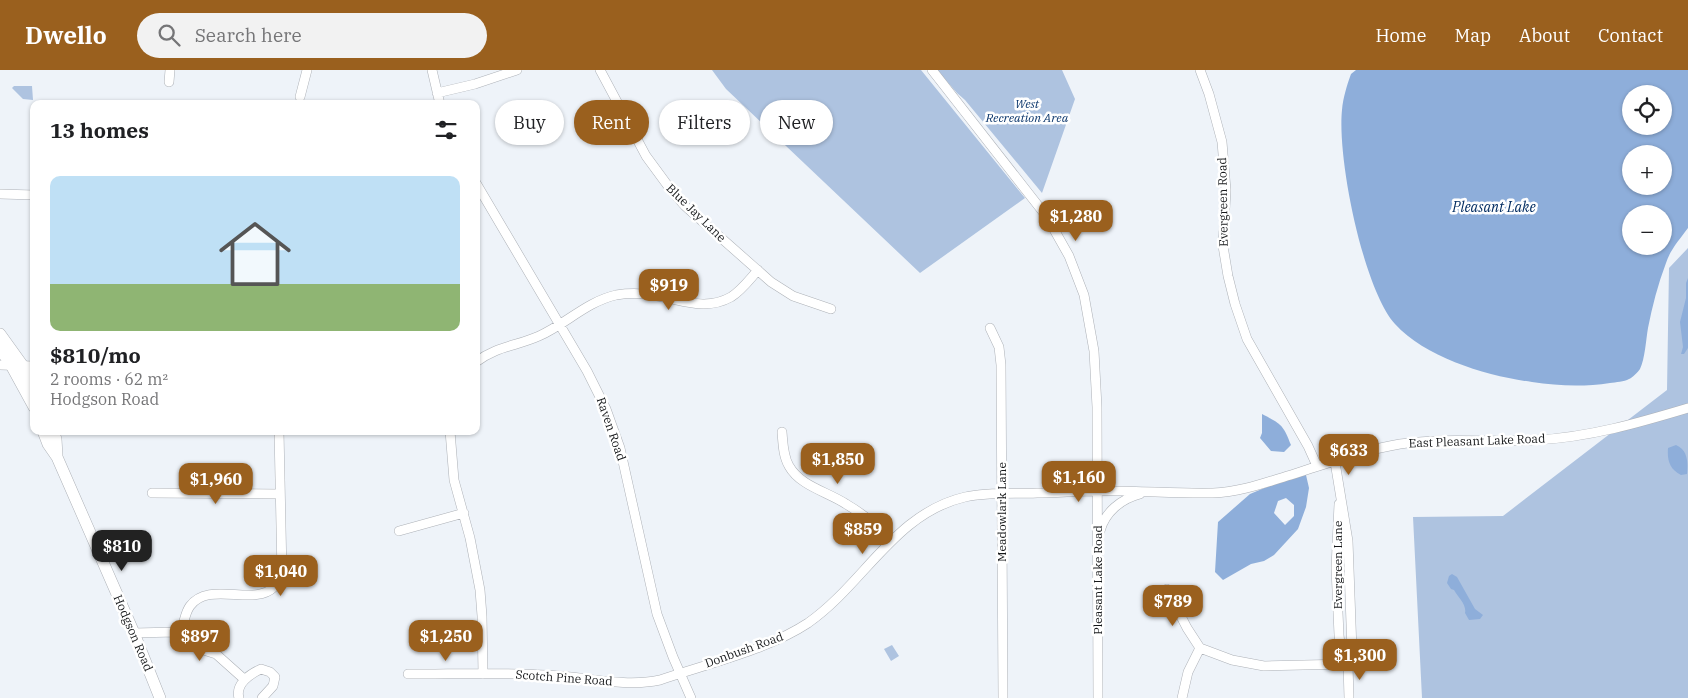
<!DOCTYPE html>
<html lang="en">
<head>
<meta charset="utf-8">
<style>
  :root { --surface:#fff; --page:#f2f2f2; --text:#202124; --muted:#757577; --accent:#9a601e }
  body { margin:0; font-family:"IBM Plex Serif",serif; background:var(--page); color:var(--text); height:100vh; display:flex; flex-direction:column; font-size:19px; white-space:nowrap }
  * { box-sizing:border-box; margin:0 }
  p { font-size:16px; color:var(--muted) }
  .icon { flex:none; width:28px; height:28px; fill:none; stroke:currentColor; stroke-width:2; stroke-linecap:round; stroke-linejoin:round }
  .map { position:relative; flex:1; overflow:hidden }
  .sheet { position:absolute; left:30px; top:30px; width:450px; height:335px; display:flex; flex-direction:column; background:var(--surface); border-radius:10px; box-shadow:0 1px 4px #0004 }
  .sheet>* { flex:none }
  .guide { position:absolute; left:495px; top:30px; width:475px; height:45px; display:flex; gap:10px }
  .buttons { position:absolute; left:1622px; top:15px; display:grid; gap:10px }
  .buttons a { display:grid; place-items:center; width:50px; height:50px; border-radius:50%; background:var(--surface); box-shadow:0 1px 4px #0004; font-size:25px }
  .price { position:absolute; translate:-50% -42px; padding:0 11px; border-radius:10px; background:var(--accent); color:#fff; font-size:16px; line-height:32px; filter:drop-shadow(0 1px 2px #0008) }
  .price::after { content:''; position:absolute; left:50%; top:30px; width:15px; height:11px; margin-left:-8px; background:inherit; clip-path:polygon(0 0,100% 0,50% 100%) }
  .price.active { background:#222; color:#fff }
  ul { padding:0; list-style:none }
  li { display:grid; align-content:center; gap:10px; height:265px; padding:0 20px }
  li span { display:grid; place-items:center; height:155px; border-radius:10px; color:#555 }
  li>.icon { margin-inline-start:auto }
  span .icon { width:90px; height:90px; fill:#fffc; stroke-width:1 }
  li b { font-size:21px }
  h2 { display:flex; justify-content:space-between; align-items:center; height:60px; padding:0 20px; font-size:21px }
  .pill { padding:0 18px; border-radius:22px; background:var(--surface); box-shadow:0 1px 4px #0004; font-size:18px; line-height:45px }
  .pill.active { background:var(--accent); color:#fff }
  header { display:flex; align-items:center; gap:30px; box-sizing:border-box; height:70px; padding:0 25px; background:var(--accent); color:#fff }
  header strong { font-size:24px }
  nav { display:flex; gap:28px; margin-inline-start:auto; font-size:18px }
  .search { width:350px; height:45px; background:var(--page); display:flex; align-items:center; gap:12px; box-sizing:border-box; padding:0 18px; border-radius:28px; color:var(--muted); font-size:19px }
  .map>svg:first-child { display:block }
</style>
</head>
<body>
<header>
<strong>Dwello</strong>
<div class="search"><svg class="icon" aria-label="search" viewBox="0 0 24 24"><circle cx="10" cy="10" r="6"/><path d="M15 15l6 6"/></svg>Search here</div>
<nav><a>Home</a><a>Map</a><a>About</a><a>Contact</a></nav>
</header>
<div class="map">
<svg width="1688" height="628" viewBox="0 0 1688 628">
  <rect width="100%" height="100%" fill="#eef3f9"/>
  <path fill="#aec3e0" d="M712,0H921L1025,128L920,203L726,19Z
    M937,0H1062L1075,29L1042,123L965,30L957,23Z
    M14,16H32L33,30L23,29L12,18Z
    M1688,178V628H1422L1413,447L1503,446L1667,320L1669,198Z
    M892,575L899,586L891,591L884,579Z"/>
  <path fill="#8eaeda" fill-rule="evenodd" d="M1356,0H1688V158C1680,169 1670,180 1666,193C1658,214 1652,237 1648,258C1646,269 1645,289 1640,299C1638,302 1632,308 1629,309C1624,312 1616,312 1610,313C1584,317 1558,316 1532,312C1487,306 1426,288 1395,254C1363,218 1337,88 1342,40C1343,28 1347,15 1351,4ZM1631,24H1664V56H1631ZM1631,84H1664V116H1631ZM1631,144H1664V176H1631Z
    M1688,208V278L1684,284H1681L1683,277L1680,252L1686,228V213Z
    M1262,344C1281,354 1283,354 1291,375L1284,382L1271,381L1260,368L1262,363Z
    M1676,375C1688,380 1688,392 1687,404L1681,405C1670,399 1667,391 1668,378Z
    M1306,405L1309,418L1306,437L1298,459L1274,485L1264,491L1251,494L1223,510L1215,502L1218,452L1250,424L1288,408ZM1286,428L1294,435V446L1285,455L1274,443L1278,431Z
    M1452,504L1457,507L1475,539L1483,545L1480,549L1469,550L1465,543C1467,535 1458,527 1454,520L1451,519L1447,513L1449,506Z"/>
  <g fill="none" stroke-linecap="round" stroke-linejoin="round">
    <g stroke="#adb1b7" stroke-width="10">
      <path id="minor" d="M432,0L440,34
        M600,0L646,86L671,120L685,136L771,212L793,226L831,239
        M932,0L1047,147L1069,186L1084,225L1094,281L1097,337L1098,628
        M1200,0L1209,24L1222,72L1226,120L1223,176L1228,206L1235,234L1247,269L1308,376L1317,396
        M169,12L170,0
        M437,23L475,14L517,0
        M300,27L307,0
        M476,113L587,301L606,339L620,378L657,544L673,587L691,628
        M0,124L34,125
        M990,258L999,277L1001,295L1003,628
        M476,292C497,276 517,276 539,266C566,254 586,232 616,225C629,223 643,223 657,226C683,230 706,241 731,227C742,220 749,210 758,200
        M0,295L34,296
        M450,361L454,410L470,468L480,520L482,546L483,604
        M782,362C783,373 783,386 789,396C800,416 828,422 846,434C863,444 878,456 892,470
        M1335,392L1348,471L1352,581L1348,594L1349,628
        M152,423L280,424
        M1339,434L1336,498L1339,565L1341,583L1348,594
        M399,461L464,443
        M1100,461C1105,442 1121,429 1140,424
        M1167,519L1187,558L1200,578
        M178,560L183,572L194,577L216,584L244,609
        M134,563L176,562L182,557C185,550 185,543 190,536C209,510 254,537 274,517C277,514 280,508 282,504L279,361
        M1200,578L1232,590L1264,596L1348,594
        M408,604C454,604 500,602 546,605C584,606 622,618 660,610C707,594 767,580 808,553C864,514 895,443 965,427C989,422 1013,424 1037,423C1057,423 1077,421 1098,421C1136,420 1175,424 1213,423C1242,422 1267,412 1294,404C1328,393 1364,380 1400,374C1445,367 1492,373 1537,370C1590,367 1638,353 1688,338
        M239,628C235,614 250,604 261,599L270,602L275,607L273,616L262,628
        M1182,628L1188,602L1200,578"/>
    </g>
    <g stroke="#adb1b7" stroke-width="12">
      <path id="major" d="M0,264L23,296L34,318
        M0,279L11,295L34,337
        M43,361L48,374L57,387L134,563L160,628
        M53,361L56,369L57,386"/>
    </g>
    <use href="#minor" stroke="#fff" stroke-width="9"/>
    <use href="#major" stroke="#fff" stroke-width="11"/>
  </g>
  <g text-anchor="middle" stroke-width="5" stroke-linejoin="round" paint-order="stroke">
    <g font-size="12" font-style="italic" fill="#0b366c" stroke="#fff">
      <text x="1027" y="38">West<tspan x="1027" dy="14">Recreation Area</tspan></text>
    </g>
    <g font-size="12" fill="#16181a" stroke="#fff">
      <text transform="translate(1223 132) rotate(-91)" y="4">Evergreen Road</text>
      <text transform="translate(696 143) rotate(44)" y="4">Blue Jay Lane</text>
      <text transform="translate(611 359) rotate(71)" y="4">Raven Road</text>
      <text transform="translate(1477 371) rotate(-2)" y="4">East Pleasant Lake Road</text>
      <text transform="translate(1002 442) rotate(-90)" y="4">Meadowlark Lane</text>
      <text transform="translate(1338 495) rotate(-90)" y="4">Evergreen Lane</text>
      <text transform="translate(1098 510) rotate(-90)" y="4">Pleasant Lake Road</text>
      <text transform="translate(133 563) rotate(67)" y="4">Hodgson Road</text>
      <text transform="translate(744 580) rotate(-20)" y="4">Donbush Road</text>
      <text transform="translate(564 608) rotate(4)" y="4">Scotch Pine Road</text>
    </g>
    <g font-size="14" font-style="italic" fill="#002b60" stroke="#fff">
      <text x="1494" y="142">Pleasant Lake</text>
    </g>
  </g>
</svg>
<div class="buttons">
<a><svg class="icon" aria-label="locate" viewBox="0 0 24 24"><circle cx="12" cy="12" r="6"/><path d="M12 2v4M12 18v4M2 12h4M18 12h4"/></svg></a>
<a>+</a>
<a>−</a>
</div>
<b class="price" style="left:1076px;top:172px">$1,280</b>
<b class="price" style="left:669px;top:241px">$919</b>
<b class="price" style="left:1349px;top:406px">$633</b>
<b class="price" style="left:838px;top:415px">$1,850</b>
<b class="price" style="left:1079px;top:433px">$1,160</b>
<b class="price" style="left:216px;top:435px">$1,960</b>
<b class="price" style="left:863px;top:485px">$859</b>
<b class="price active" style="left:122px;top:502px">$810</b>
<b class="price" style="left:281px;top:527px">$1,040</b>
<b class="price" style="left:1173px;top:557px">$789</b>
<b class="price" style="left:200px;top:592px">$897</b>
<b class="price" style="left:446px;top:592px">$1,250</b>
<b class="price" style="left:1360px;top:611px">$1,300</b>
<div class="guide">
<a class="pill">Buy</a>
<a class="pill active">Rent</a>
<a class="pill">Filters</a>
<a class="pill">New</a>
</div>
<section class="sheet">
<h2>13 homes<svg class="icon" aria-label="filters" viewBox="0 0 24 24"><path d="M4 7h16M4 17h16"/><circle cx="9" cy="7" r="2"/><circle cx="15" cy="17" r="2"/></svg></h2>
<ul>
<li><span style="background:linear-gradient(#bfe0f5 70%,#8fb573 0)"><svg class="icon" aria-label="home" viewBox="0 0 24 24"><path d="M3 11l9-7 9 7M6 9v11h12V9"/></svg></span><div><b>$810/mo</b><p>2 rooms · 62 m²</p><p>Hodgson Road</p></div></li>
</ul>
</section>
</div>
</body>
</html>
